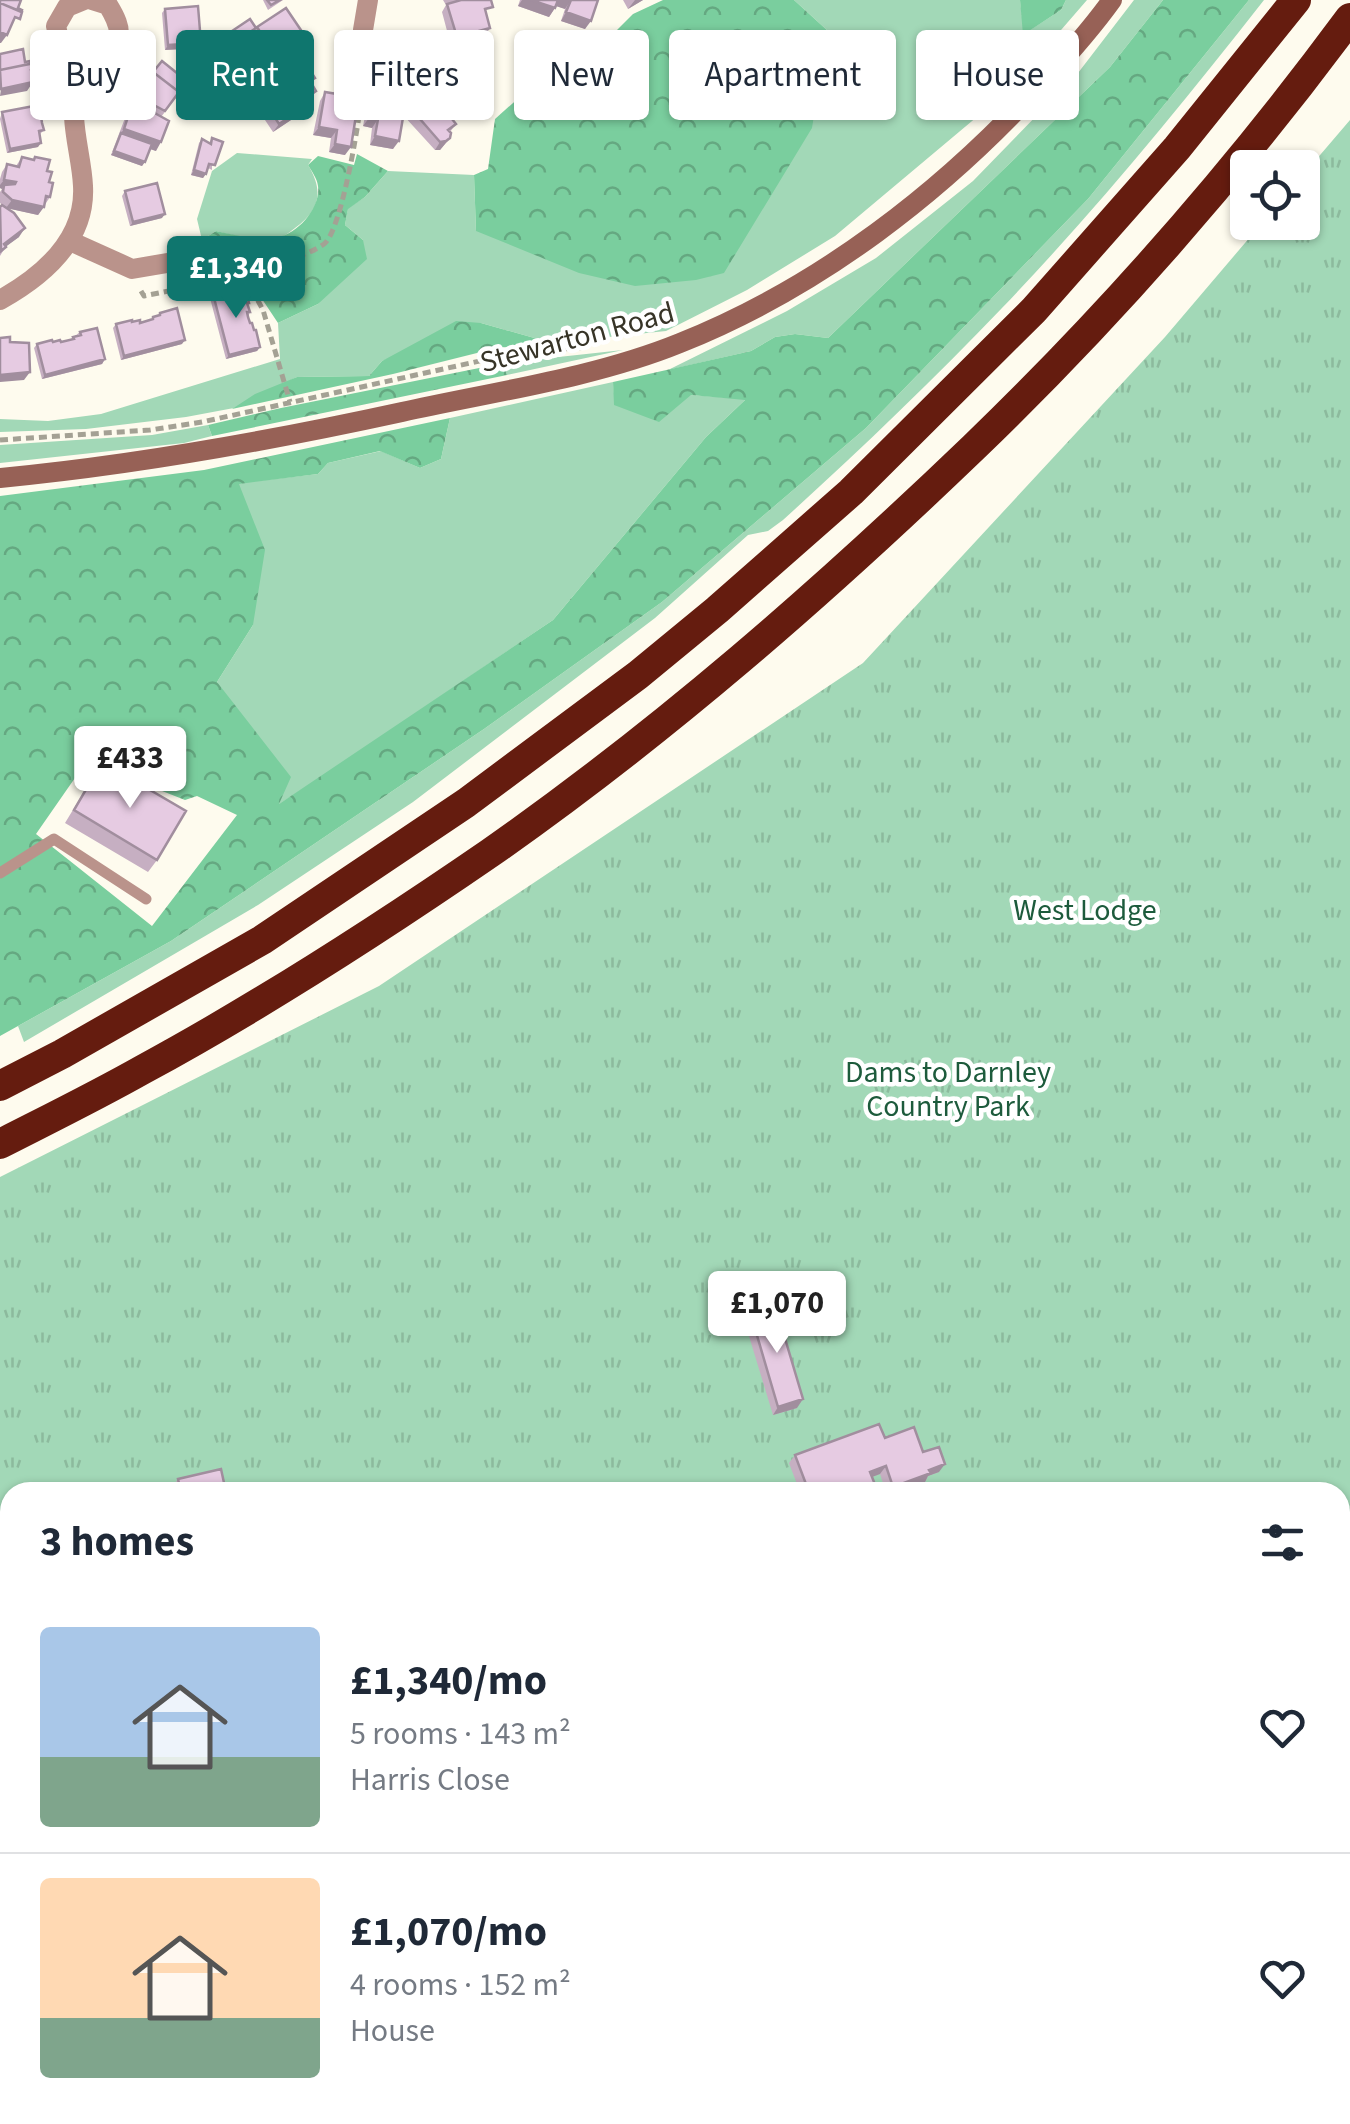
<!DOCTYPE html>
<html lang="en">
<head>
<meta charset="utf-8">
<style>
  :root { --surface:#fff; --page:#f2f2f3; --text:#1f2937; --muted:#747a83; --line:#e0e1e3; --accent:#0f766e }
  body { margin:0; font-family:"Source Sans 3",sans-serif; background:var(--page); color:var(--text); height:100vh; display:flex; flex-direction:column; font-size:38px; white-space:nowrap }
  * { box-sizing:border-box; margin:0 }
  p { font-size:32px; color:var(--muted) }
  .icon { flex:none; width:55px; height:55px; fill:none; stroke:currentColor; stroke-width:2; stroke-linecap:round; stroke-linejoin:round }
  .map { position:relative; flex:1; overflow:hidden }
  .sheet { position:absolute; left:0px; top:1482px; width:1350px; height:642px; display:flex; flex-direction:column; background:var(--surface); border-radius:30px 30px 0 0; box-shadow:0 2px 8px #0004 }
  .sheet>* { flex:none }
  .hud { position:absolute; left:30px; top:30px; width:1290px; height:90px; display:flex; gap:20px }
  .tools { position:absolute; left:1230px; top:150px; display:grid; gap:20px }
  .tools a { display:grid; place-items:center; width:90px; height:90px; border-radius:10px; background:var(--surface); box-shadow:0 2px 8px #0004; font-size:50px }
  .price { position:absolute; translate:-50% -85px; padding:0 22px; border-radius:10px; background:#fff; color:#222; font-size:32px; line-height:65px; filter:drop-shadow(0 2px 5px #0008) }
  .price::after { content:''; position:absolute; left:50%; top:60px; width:30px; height:22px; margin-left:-15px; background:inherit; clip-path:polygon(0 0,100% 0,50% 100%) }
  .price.current { background:var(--accent); color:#fff }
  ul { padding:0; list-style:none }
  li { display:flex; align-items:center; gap:30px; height:250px; padding:0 40px }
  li+li { border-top:2px solid var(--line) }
  li span { display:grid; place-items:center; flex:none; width:280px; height:200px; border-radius:10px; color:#555 }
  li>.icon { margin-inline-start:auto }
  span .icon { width:120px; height:120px; fill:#fffc; stroke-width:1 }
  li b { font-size:42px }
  h2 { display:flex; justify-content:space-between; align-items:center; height:120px; padding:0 40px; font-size:42px }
  .pill { padding:0 35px; border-radius:10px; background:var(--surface); box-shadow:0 2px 8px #0004; font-size:35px; line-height:90px }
  .pill.current { background:var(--accent); color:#fff }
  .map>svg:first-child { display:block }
</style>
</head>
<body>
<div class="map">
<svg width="1350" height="2124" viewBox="0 0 1350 2124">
  <defs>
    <pattern id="forest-crowns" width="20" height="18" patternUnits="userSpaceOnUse" patternTransform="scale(2.5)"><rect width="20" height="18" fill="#7ace9e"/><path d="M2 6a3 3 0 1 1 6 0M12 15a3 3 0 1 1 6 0" fill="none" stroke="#65a881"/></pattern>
    <pattern id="park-tufts" width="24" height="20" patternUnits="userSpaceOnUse" patternTransform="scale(2.5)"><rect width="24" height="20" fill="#a2d8b7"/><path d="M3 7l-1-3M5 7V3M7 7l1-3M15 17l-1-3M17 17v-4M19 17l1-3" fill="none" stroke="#8cba9d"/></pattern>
  </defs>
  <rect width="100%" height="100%" fill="#fefbee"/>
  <path fill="#a2d8b7" d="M794,0H1020L1024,34L1061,10L1066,0H1087L1009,90L835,236L747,290L666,331L552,343L481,323L382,361L369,376L297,377L234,408L186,417L86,429L0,432V419L48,421L101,414L280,359L278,323L318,304L363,240L345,225L348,208L365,197L388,171L474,175L476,231L828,31Z
    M1134,0H1163L1110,67L828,338L795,334L775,337L751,351L668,370L787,311L876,258L973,181L1078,73Z
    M1249,0H1264C1181,106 1095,211 1002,308C931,382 858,452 783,520L768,531L748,535L655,618L413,802L258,905L24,1042L18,1026L171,941L484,729L662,602L866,428L1088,199Z
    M237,153L312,159L308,165C324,191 320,210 295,228C291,231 285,236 281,237C260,243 236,236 216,231L202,240L197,219L212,171Z
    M623,350L507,375L504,363Z
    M613,382L615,405L691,395L746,399L706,437L553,620L331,771L276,806L217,682L253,625L238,483L318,474L328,463L381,451L420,468L441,459L450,418Z
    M208,425L212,436L184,443L0,463V445L152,435Z"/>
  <path fill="url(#forest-crowns)" fill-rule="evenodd" d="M663,0H794L828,31L812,128L724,273L696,280L635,286L579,273L476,231L474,175L488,169L495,119L570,52L605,42L633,14Z
    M1020,0H1066L1061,10L1023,35Z
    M1163,0H1249L1088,199L866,428L662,602L484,729L171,941L0,1036V496L204,470L450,418L441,459L420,468L380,451L328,463L318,474L239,484L265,550L253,625L217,682L291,777L279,804L553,620L706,437L745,400L691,395L659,422L614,405L613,382L751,351L775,337L795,334L828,338L1110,67ZM101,767L185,800L197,796L237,815L152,926L36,834L77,775Z
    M357,154L388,171L365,197L348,209L345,225L363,240L367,259L318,304L278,323L252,284L218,275L217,281L202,240L216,231C237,236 256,240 278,237C298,234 321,207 318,186C317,178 312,172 308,165L318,156L354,165Z
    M456,321L481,323L552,343L497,348L393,374L232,409L255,394L297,377L369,376L382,361Z
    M504,363L507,375L212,436L208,425L281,408Z"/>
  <path fill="url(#park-tufts)" fill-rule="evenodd" d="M1350,120V2124H0V1177L379,986L863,663L1165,337L1262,223L1302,222L1303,175ZM10,1492H1340V2115H10Z"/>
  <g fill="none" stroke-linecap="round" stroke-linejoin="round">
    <path stroke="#a4a194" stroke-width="5" stroke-dasharray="8 5" stroke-linecap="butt" d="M220,259C256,261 292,266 324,244C342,231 362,108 363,81C364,71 363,61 363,50
      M141,291L144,296L217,281L250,286L263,310L290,402
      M0,440L150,430L202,422L516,353L587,347"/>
    <path stroke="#ba938b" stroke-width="11" d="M0,873L54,839L146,899"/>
    <path stroke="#ba938b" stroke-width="20" d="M84,0L67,7L56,26L61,48L78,61H100C123,41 124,31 108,5L92,0
      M363,30L368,0
      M70,241L132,269L197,258
      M0,300C43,276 86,240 83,186C82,163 75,140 74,116C73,97 76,80 78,61"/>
    <path stroke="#976156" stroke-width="20" d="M0,478C136,465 269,441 402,412C492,392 594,378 680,343C820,287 943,192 1044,81C1068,55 1092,28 1112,0"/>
    <path stroke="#651c0f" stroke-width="30" d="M0,1086L62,1054L262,940L466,803L638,675L717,610L851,492L1034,310L1177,148L1296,0
      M0,1144C47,1120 96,1096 142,1070C262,1005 378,930 490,853C663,732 822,593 974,447C1111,315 1237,171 1350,18"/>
  </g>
  <path fill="#c6afc2" d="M263,0H283L268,10Z
    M443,0H457L455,2L487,15L490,28L484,36L456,44L475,76L469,85L456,79L449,89L442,86L453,113L450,116L456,124L450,132V138L440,150H435L403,115L393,149L370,145L372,128L363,126L368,101L374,93L394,104L405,106L408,103L405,99L411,90L427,77L434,59L440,51L443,52L450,42L442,12L446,5Z
    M520,0H598L585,29L561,21L565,9L556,6L549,17L518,6Z
    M623,0H643L628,9Z
    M165,9L201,43L198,48L165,50L162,13Z
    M257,27L309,42L306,46L277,66L254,31Z
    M232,31L253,32L235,44L229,35Z
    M153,72L188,82L161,117L156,151L150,149L142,166L111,155L128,110Z
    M281,74L311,84L316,91L310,99L295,109L291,120L273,132L261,114L269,104L267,101L273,92L279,88L275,82Z
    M338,86L345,155L329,152L331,138L313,135L320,101L325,92L333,93Z
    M2,112L36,117L44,130L40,134L38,147L7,153L0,119Z
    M212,138V170L208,168L203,178L191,175L199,143L202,139L209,143Z
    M22,157L33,160L35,157L47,171L50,197L38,215L7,208L19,237L6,246L0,256V207H5L0,203V192L2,189L0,188V179L2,172L7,164L16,166Z
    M125,191L162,218L130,226L122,196Z
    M213,294L248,305L250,312L248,317L260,347L257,351L226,359L210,298Z
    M160,313L182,344L121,360L113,328L116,324L140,323L151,320Z
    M80,332L105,359L102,364L42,379L34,348L37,344L61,342L71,339Z
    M102,762L157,860L148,872L65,823Z
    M751,1315L779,1319L790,1333L785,1340L797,1408L773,1415L745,1323Z
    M885,1438L923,1452L939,1472L928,1476L925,1482L895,1492H886L880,1474L872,1477L878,1492H800L789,1463L795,1455Z
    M178,1479L226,1492H173L172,1487Z"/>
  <path fill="#a18e9e" d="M522,0H531L555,8L549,17L518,6Z
    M557,0H571L565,9L553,5Z
    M635,0H643L628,9Z
    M566,12L591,21L585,29L561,21Z
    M490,28L484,36L451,45L457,37Z
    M0,32L7,35L1,43H0Z
    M309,42L306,46L277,66L280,62Z
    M201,43L198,48L165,50L168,45Z
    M459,70L475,76L469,85L453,79Z
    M432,71L455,81L449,89L426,79Z
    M33,82L27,91L0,96L1,89Z
    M316,91L310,99L288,114L293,106Z
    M297,112L291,120L273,132L279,124Z
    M369,118L378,119L372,128L363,126Z
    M319,127L337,130L331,138L313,135Z
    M124,129L161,142L156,151L119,138L121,133L118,137Z
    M375,136L399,141L393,149L370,145Z
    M450,138L440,150H435L440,142Z
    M41,143L38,147L7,153L10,149Z
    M335,144L351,147L345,155L329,152Z
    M114,151L145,162L142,166L111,155Z
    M194,170L206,174L203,178L191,175Z
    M4,180L16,182L10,191L4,185L2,189L0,188V185Z
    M12,200L44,207L38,215L6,208Z
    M165,214L162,218L130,226L133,222Z
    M25,228L19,237L0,251L4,244Z
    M185,340L182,344L121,360L124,356Z
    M260,347L257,351L226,359L229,355Z
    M105,359L102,364L42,379L45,375Z
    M30,372L24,380L0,382V375Z
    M803,1399L797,1408L773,1415L778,1407Z
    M945,1464L939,1472L928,1476L925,1482L895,1492H889L893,1487Z
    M886,1466L880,1474L864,1480L870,1472Z"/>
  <path fill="#e6cbe2" stroke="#a18e9e" stroke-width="2.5" d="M0,0H21L18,8L22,10L21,12L0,3Z
    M267,0H280L271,5Z
    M461,0H491L493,7L485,9L490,28L457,37L447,4Z
    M531,0H558L555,8Z
    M569,0H598L591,21L566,12L571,0Z
    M0,3L22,12L20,19L15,17L7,35L0,32Z
    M198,6L201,43L168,45L165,9Z
    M286,8L309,42L280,62L257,27Z
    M250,19L256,28L238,40L232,31Z
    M450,42L484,55L475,76L459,70L455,81L432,71L440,51L445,53Z
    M23,49L25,62L30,61V64L0,70V54Z
    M303,59L315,78L310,81L316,91L293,106L297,112L279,124L267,105L277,98L273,92L287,82L281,74Z
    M162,61L188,82L177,96L179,92L153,72Z
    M34,63L35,69L31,70L33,82L1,89L0,70Z
    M153,72L179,92L165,111L137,96Z
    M431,74L459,105L448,114L456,124L448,130L451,133L450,138L446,141L440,142L407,104L416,96L411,90Z
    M338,86L360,90L351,147L335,144L337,130L319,127L325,92L337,94Z
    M374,93L395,96L394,104L405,106L399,141L375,136L378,119L369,118Z
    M133,101L169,121L161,142L124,129Z
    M34,106L36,117L41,116L42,123L44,130L39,131L41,143L10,149L2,112Z
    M121,133L152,144L145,162L114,151Z
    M212,138L223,142L215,165L209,164L206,174L194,170L202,139L211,144Z
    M22,157L34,160L35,157L50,160L47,171L52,172L49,182L53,183L50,197L46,196L44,207L12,200L3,192L4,185L15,184L16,182L4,180L7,164L19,167Z
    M157,183L165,214L133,222L125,191Z
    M2,205L14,213L25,228L4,244L6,247L1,251L0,207Z
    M245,286L249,303H247L250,312H247L248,317L250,323H252L254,330H256L260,347L229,355L213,294Z
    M177,308L185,340L124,356L116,324L132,320V322L140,320V323L153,319V317L160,315V313Z
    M97,328L105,359L45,375L37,344L52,340L53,342L60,340L61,342L74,339L73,337L81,335L80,332Z
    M10,337V342L29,343L30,372L0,375V338Z
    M102,762L186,811L157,860L74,810Z
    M775,1307L779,1319L785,1317L790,1333L784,1335L803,1399L778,1407L751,1315Z
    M879,1424L885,1438L914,1427L923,1452L939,1447L945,1464L929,1470L931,1473L893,1487L886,1466L870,1472L878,1492H809L795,1455Z
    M221,1469L226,1492H181L178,1479Z"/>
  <g text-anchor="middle" stroke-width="9" stroke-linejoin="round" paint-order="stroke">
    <g font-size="30" fill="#373427" stroke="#fff">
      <text transform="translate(577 337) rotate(-15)" y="10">Stewarton Road</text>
    </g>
    <g font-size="30" fill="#1d5b3c" stroke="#fff">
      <text x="1085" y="920">West Lodge</text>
      <text x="948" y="1082">Dams to Darnley<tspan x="948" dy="34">Country Park</tspan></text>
    </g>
  </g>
</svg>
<div class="tools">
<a><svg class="icon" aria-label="locate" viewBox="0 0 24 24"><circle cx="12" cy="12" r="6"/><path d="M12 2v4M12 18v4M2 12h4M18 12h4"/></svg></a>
</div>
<b class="price current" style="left:236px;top:321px">£1,340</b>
<b class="price" style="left:130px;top:811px">£433</b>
<b class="price" style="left:777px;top:1356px">£1,070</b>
<div class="hud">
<a class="pill">Buy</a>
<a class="pill current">Rent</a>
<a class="pill">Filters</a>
<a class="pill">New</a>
<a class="pill">Apartment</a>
<a class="pill">House</a>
</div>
<section class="sheet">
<h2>3 homes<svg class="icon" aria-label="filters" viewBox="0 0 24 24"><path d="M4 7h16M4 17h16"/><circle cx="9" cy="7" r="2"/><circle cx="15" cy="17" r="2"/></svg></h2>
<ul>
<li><span style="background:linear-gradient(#a9c7e8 65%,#7fa58c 0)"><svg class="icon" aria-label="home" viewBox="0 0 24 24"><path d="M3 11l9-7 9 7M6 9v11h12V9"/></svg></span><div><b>£1,340/mo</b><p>5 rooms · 143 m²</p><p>Harris Close</p></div><svg class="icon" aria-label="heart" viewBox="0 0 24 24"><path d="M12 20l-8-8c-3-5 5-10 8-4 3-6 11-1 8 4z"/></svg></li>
<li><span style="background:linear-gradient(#ffd9b3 70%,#7fa58c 0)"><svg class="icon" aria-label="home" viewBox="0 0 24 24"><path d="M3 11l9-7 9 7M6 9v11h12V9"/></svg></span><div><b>£1,070/mo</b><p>4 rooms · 152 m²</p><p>House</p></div><svg class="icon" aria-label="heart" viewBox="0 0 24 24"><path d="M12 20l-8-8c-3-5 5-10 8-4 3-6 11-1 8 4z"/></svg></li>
</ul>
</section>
</div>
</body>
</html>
